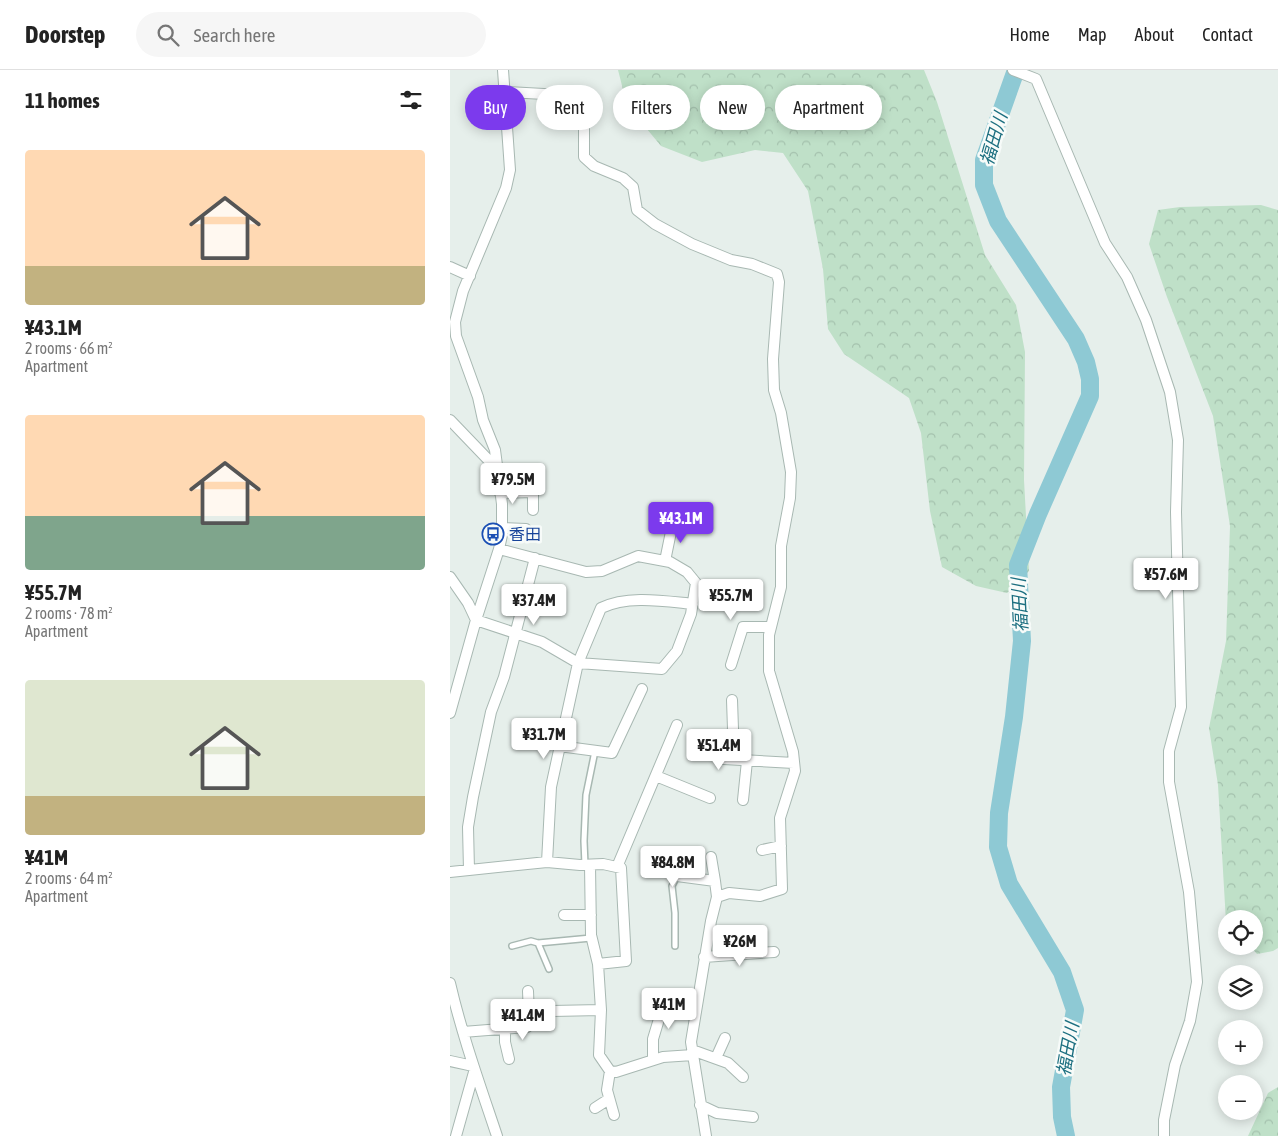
<!DOCTYPE html>
<html lang="en">
<head>
<meta charset="utf-8">
<style>
  :root { --surface:#fff; --page:#f6f6f6; --text:#222; --muted:#767676; --line:#e0e0e0; --accent:#7c3aed }
  body { margin:0; font-family:"Asap Condensed","Noto Sans JP",sans-serif; background:var(--page); color:var(--text); height:100vh; display:flex; flex-direction:column; font-size:19px; white-space:nowrap }
  * { box-sizing:border-box; margin:0 }
  p { font-size:16px; color:var(--muted) }
  .icon { flex:none; width:28px; height:28px; fill:none; stroke:currentColor; stroke-width:2; stroke-linecap:round; stroke-linejoin:round }
  .map { position:relative; flex:1; overflow:hidden }
  .details { display:flex; flex-direction:column; background:var(--surface); width:450px }
  .details>* { flex:none }
  .hud { position:absolute; left:15px; top:15px; width:475px; height:45px; display:flex; gap:10px }
  .buttons { position:absolute; left:768px; top:840px; display:grid; gap:10px }
  .buttons a { display:grid; place-items:center; width:45px; height:45px; border-radius:50%; background:var(--surface); box-shadow:0 2px 12px #0003; font-size:25px }
  .price { position:absolute; translate:-50% -42px; padding:0 11px; border-radius:5px; background:#fff; color:#222; font-size:16px; line-height:32px; filter:drop-shadow(0 1px 2px #0008) }
  .price::after { content:''; position:absolute; left:50%; top:30px; width:15px; height:11px; margin-left:-8px; background:inherit; clip-path:polygon(0 0,100% 0,50% 100%) }
  .price.selected { background:var(--accent); color:#fff }
  ul { padding:0; list-style:none }
  li { display:grid; align-content:center; gap:10px; height:265px; padding:0 25px }
  li span { display:grid; place-items:center; height:155px; border-radius:5px; color:#555 }
  li>.icon { margin-inline-start:auto }
  span .icon { width:90px; height:90px; fill:#fffc; stroke-width:1 }
  li b { font-size:21px }
  h2 { display:flex; justify-content:space-between; align-items:center; height:60px; padding:0 25px; font-size:21px }
  .chip { padding:0 18px; border-radius:22px; background:var(--surface); box-shadow:0 2px 12px #0003; font-size:18px; line-height:45px }
  .chip.selected { background:var(--accent); color:#fff }
  header { display:flex; align-items:center; gap:30px; box-sizing:border-box; height:70px; padding:0 25px; background:var(--surface); border-bottom:1px solid var(--line) }
  header strong { font-size:24px }
  nav { display:flex; gap:28px; margin-inline-start:auto; font-size:18px }
  .search { width:350px; height:45px; background:var(--page); display:flex; align-items:center; gap:12px; box-sizing:border-box; padding:0 18px; border-radius:28px; color:var(--muted); font-size:19px }
  main { display:flex; flex:1; min-height:0 }
  .map>svg:first-child { display:block }
</style>
</head>
<body>
<header>
<strong>Doorstep</strong>
<div class="search"><svg class="icon" aria-label="search" viewBox="0 0 24 24"><circle cx="10" cy="10" r="6"/><path d="M15 15l6 6"/></svg>Search here</div>
<nav><a>Home</a><a>Map</a><a>About</a><a>Contact</a></nav>
</header>
<main>
<section class="details">
<h2>11 homes<svg class="icon" aria-label="filters" viewBox="0 0 24 24"><path d="M4 7h16M4 17h16"/><circle cx="9" cy="7" r="2"/><circle cx="15" cy="17" r="2"/></svg></h2>
<ul>
<li><span style="background:linear-gradient(#ffd9b3 75%,#c2b280 0)"><svg class="icon" aria-label="home" viewBox="0 0 24 24"><path d="M3 11l9-7 9 7M6 9v11h12V9"/></svg></span><div><b>¥43.1M</b><p>2 rooms · 66 m²</p><p>Apartment</p></div></li>
<li><span style="background:linear-gradient(#ffd9b3 65%,#7fa58c 0)"><svg class="icon" aria-label="home" viewBox="0 0 24 24"><path d="M3 11l9-7 9 7M6 9v11h12V9"/></svg></span><div><b>¥55.7M</b><p>2 rooms · 78 m²</p><p>Apartment</p></div></li>
<li><span style="background:linear-gradient(#dfe7d0 75%,#c2b280 0)"><svg class="icon" aria-label="home" viewBox="0 0 24 24"><path d="M3 11l9-7 9 7M6 9v11h12V9"/></svg></span><div><b>¥41M</b><p>2 rooms · 64 m²</p><p>Apartment</p></div></li>
</ul>
</section>
<div class="map">
<svg width="828" height="1066" viewBox="0 0 828 1066">
  <defs>
    <pattern id="forest-crowns" width="20" height="18" patternUnits="userSpaceOnUse" patternTransform="scale(1.25)"><rect width="20" height="18" fill="#bfe0c8"/><path d="M2 6a3 3 0 1 1 6 0M12 15a3 3 0 1 1 6 0" fill="none" stroke="#a4c1ad"/></pattern>
  </defs>
  <rect width="100%" height="100%" fill="#e6efeb"/>
  <path fill="url(#forest-crowns)" d="M168,0H474L487,32L535,185L566,235L575,282L574,410L579,501L557,523L526,516L492,497L480,441L471,363L459,328L394,284L378,259L373,199L358,121L333,83L305,80L252,92L211,76L177,35Z
    M811,135L828,140V878L823,881L807,884L800,876H804V849H776V852L768,715L759,658L776,571L780,456L763,346L717,227L699,174L708,140L730,137Z
    M828,1017V1066H798L818,1023Z"/>
  <g fill="none" stroke-linecap="round" stroke-linejoin="round">
    <path stroke="#8ec9d4" stroke-width="18" d="M566,0L534,90V115L548,151L626,269L636,292L640,309V326L588,444L568,495L572,571L564,647L549,743L548,777L559,814L612,902L625,940L611,1017L612,1047L616,1066"/>
    <g stroke="#a8b8b2" stroke-width="8">
      <path id="service" d="M135,795L134,771L136,725L145,681
        M88,873L99,899
        M62,876L81,871L88,873L141,868
        M225,876V843L222,816L227,806"/>
    </g>
    <g stroke="#a8b8b2" stroke-width="12">
      <path id="minor" d="M563,0L586,9L655,173L677,207L696,250L720,322L728,370L726,442L731,637L719,681V712L739,822L747,912L740,951L725,995L714,1050V1066
        M56,22L112,25L126,31L134,45V87L144,96L173,108L183,117L187,140L205,154L242,174L281,190L302,194L327,204L329,212L323,289L324,320L331,343L341,402L340,428L331,476V517L319,565V601L343,682L345,701L330,748L332,819L310,826L279,823L267,827L261,851L241,972L256,1066
        M0,197L20,206
        M0,350L48,400
        M50,423L83,422V440
        M52,458L76,459
        M49,479L136,502L152,501L188,486L220,492L237,502L246,513L241,544L227,581L212,599L128,593L151,538C178,525 213,531 243,534
        M215,491L223,452
        M0,507L18,533L26,550L92,572L128,593L101,717L97,792
        M281,595L293,557H321
        M282,630L283,659L274,689L344,693
        M0,643L26,550L49,479L52,465V434L45,380L33,350L28,327L6,266L5,252L13,221L56,118L60,100L53,0
        M109,676L162,683L192,619
        M206,706L260,728
        M293,730L297,691
        M312,780L331,776
        M229,785L227,806L265,811L267,827
        M261,787L265,811
        M140,795L141,865L148,894L151,940L149,985L160,1001L166,1002L213,987L243,985
        M167,797L227,655
        M19,800L18,757L23,727L41,642L54,607L85,488
        M0,802L97,792L130,795L153,794L171,798L176,891L148,894
        M114,845H141
        M254,887L324,882
        M0,913C12,965 30,1015 47,1066
        M96,945L102,941L151,940
        M55,959V972L59,989
        M13,962L77,957L79,945L78,921
        M242,980L278,993L293,1007
        M266,988L275,968
        M203,990V969L209,949L211,928
        M0,991L23,996
        M160,1001L157,1020L164,1045
        M250,1035L267,1043L303,1047
        M145,1038L159,1029
        M6,1066L24,1002"/>
    </g>
    <use href="#service" stroke="#fff" stroke-width="5"/>
    <use href="#minor" stroke="#fff" stroke-width="10"/>
  </g>
  <defs>
    <g id="bus-ring" transform="scale(1.125)"><circle r="9.5" fill="#f7fbf9" stroke="#1a4fb4" stroke-width="1.5"/><path d="M-5-6H5V4H4V6H2V4H-2V6H-4V4H-5ZM-3.5-4V0h7V-4ZM-3.5 1.2v1.5H-2V1.2ZM2 1.2v1.5H3.5V1.2Z" fill="#1a4fb4"/></g>
  </defs>
  <g fill-rule="evenodd">
    <use href="#bus-ring" x="43" y="464"/>
  </g>
  <g text-anchor="middle" stroke-width="5" stroke-linejoin="round" paint-order="stroke">
    <g font-size="16" fill="#164399" stroke="#f7fbf9" text-anchor="start">
      <text x="59" y="470">香田</text>
    </g>
    <g font-size="18" font-style="italic" fill="#1c6f80" stroke="#f7fbf9">
      <text transform="translate(544 69) rotate(-74)" y="6">福田川</text>
      <text transform="translate(570 535) rotate(-93)" y="6">福田川</text>
      <text transform="translate(618 979) rotate(-80)" y="6">福田川</text>
    </g>
  </g>
</svg>
<div class="buttons">
<a><svg class="icon" aria-label="locate" viewBox="0 0 24 24"><circle cx="12" cy="12" r="6"/><path d="M12 2v4M12 18v4M2 12h4M18 12h4"/></svg></a>
<a><svg class="icon" aria-label="layers" viewBox="0 0 24 24"><path d="M12 4l9 5-9 5-9-5zM3 14l9 5 9-5"/></svg></a>
<a>+</a>
<a>−</a>
</div>
<b class="price" style="left:63px;top:435px">¥79.5M</b>
<b class="price selected" style="left:231px;top:474px">¥43.1M</b>
<b class="price" style="left:716px;top:530px">¥57.6M</b>
<b class="price" style="left:281px;top:551px">¥55.7M</b>
<b class="price" style="left:84px;top:556px">¥37.4M</b>
<b class="price" style="left:94px;top:690px">¥31.7M</b>
<b class="price" style="left:269px;top:701px">¥51.4M</b>
<b class="price" style="left:223px;top:818px">¥84.8M</b>
<b class="price" style="left:290px;top:897px">¥26M</b>
<b class="price" style="left:219px;top:960px">¥41M</b>
<b class="price" style="left:73px;top:971px">¥41.4M</b>
<div class="hud">
<a class="chip selected">Buy</a>
<a class="chip">Rent</a>
<a class="chip">Filters</a>
<a class="chip">New</a>
<a class="chip">Apartment</a>
</div>
</div>
</main>
</body>
</html>
